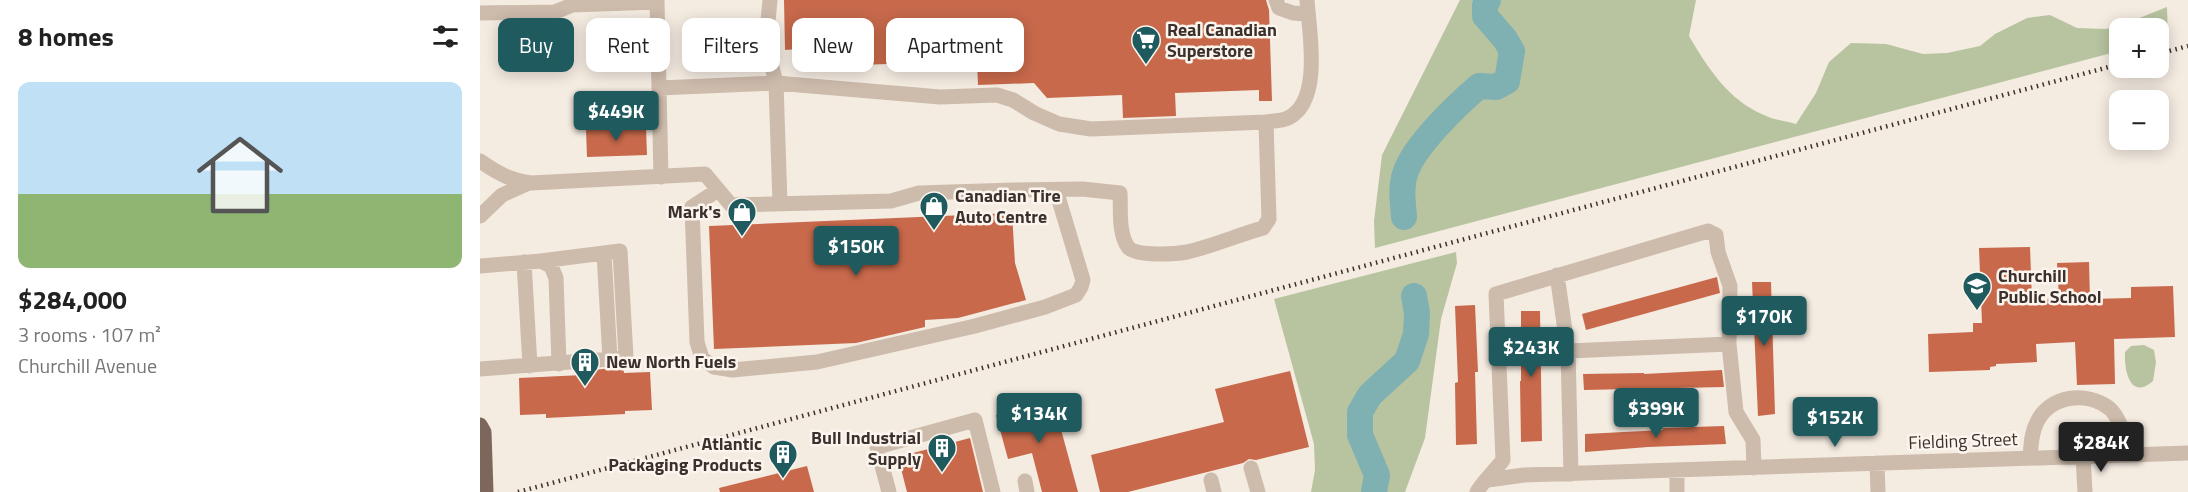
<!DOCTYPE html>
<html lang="en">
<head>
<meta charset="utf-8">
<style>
  :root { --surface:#fff; --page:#f6f6f6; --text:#222; --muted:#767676; --line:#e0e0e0; --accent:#1f5a5e }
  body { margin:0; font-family:"Titillium Web",sans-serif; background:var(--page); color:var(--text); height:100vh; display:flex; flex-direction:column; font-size:22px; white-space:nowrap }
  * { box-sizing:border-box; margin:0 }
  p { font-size:20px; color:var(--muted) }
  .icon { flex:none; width:33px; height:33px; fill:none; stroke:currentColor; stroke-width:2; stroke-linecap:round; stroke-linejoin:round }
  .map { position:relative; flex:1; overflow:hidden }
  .drawer { display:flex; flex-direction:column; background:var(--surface); width:480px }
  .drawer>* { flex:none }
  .top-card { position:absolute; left:18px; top:18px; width:570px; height:54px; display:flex; gap:12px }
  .tools { position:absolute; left:1629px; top:18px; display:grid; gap:12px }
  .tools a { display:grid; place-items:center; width:60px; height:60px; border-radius:12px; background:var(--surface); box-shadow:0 3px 15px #0003; font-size:30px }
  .price { position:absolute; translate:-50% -51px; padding:0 14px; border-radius:6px; background:var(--accent); color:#fff; font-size:20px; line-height:39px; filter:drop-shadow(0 2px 3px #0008) }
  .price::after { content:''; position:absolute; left:50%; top:36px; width:18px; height:14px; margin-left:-9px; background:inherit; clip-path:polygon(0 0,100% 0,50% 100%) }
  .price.selected { background:#222; color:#fff }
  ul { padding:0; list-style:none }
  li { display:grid; align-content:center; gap:12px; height:318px; padding:0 18px }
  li+li { border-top:2px solid var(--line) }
  li span { display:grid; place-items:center; height:186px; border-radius:12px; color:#555 }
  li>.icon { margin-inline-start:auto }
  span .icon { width:108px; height:108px; fill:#fffc; stroke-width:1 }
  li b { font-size:26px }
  h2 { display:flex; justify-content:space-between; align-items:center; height:72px; padding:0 18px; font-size:26px }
  .chip { padding:0 21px; border-radius:12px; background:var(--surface); box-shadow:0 3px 15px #0003; font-size:21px; line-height:54px }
  .chip.selected { background:var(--accent); color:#fff }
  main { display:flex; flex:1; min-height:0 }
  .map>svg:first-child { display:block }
</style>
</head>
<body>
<main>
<section class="drawer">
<h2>8 homes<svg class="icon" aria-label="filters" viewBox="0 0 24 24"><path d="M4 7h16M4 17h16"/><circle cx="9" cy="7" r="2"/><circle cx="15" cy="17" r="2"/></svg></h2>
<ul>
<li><span style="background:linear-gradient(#bfe0f5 60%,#8fb573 0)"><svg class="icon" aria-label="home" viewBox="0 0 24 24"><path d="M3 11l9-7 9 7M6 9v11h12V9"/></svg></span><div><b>$284,000</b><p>3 rooms · 107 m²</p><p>Churchill Avenue</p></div></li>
</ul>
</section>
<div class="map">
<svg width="1708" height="492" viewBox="0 0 1708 492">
  <rect width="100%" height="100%" fill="#f4ebe1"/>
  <path fill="#b8c4a0" d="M980,0H1216L1209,36C1228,68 1248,100 1284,115C1294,120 1305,121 1316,124L1336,93L1349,62L1371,43L1406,44L1443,54L1467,53L1500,46L1515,34L1547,18L1570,15L1597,28L1626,29L1652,21L1687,7L1688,39L1679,41L1678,28H1640L1639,51L895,248L894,221L902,155Z
    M976,252L977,263L961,319L945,438L925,492H831L835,470L834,444L794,299Z
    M1664,345L1674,350L1676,362L1673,381C1650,401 1644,370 1645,352L1651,346Z"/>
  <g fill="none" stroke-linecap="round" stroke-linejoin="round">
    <path stroke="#7fb0b2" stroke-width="26" d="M924,217C923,202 920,186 926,171C936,144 977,105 999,86L1016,87L1027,81L1032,51L1025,39L1005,16V5L1008,0
      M894,492L897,475L880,435V412L890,395L927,361L936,334L937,313L934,296"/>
  </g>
  <path fill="#c8694b" d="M304,0H786L789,10L792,101H779V90L695,93L696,116L643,118L642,95L567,98L554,83L498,85L497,61L319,67L318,49L305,50Z
    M166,127L167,155L107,157L106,129Z
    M532,213L535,263L546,300L478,318L445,320V327L376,343L234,349L229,226Z
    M1550,247L1552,300L1579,299L1577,263L1609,262L1610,299L1651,298V287L1693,286L1695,337L1634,339L1635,384L1597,385L1595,342L1556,344L1557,362L1516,364V366L1510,367V370L1449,372L1448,334L1493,332V323H1502L1499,248Z
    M1237,277L1240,293L1106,330L1102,314Z
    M1272,282H1291L1295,414L1278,416Z
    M995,305L998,372H995L997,444L976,445L975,383L978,382L975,306Z
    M1041,311H1060L1062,441L1041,442L1040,381H1041Z
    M143,367L144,373L170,372L172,410L145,411V414L66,418V414L40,415L39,378L103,375V371Z
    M1242,370L1244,387L1104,390L1103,374L1164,373V374Z
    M810,371L829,447L776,460L769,459L763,463L648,492H620L611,455L744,422L735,389Z
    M573,400L598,492H562L552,453L528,459L516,415Z
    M1244,426L1246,444L1168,447L1105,452V434L1183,430L1182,428Z
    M490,438L503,492H427L418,457Z
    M327,466L334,492H240L239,488Z"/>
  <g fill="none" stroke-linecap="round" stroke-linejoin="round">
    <path stroke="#cdbbac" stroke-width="15" d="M177,0L181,177
      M290,0L288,21L291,63L296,83L300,204
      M796,0L799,8L813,13L828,14
      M0,13L75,12L92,5L177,2
      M179,88L296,83L460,97L517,95L533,100L554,113L579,124L611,129L786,122C793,121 802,121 808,118C843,101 829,31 827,0
      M0,161C17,173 30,180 51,183L225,174L251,205L411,201L439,193L534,190L602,189L640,193C641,209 638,233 648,247C656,257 696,254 707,252C733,246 758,235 783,228L789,219L786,122
      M238,190L212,207L217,342L222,358L234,367L253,370L337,362L495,326L565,307L596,295L601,287L603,280L576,190
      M0,216L22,195L49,183
      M124,253L140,251L146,357L130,359
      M44,262L50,366
      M0,266L61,261L71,266L76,278L79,364
      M1077,275L1088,351L1091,474
      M1088,351L1249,344
      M0,369L130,359L124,253L61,261
      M1603,456L1605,492
      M1550,458C1551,446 1551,433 1557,422C1570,395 1607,391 1629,408C1641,418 1645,440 1649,455
      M1397,463L1398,492
      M771,468L778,492
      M1197,470V492
      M731,480L734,492
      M1008,480L1044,475L1708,453
      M545,481L547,492
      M409,492L397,447L495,420L513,492
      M997,492C1000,485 1017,468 1023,460L1016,294L1228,231L1236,235L1238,252L1250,286L1249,344L1256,412L1273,440L1274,468"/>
    <path stroke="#7d675c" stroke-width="15" d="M0,425L4,432L6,492"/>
    <path stroke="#3b302b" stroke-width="4.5" stroke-dasharray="1.5 4.5" stroke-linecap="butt" d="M1678,54L1708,46
      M38,492L1640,64"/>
  </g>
  <defs>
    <g id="supermarket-pin" transform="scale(1.5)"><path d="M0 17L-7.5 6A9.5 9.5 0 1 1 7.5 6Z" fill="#1f5a5e" stroke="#fbf5ee"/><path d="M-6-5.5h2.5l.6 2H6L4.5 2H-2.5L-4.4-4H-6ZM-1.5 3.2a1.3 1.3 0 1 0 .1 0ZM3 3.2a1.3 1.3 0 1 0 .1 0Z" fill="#fff"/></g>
    <g id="shop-pin" transform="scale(1.5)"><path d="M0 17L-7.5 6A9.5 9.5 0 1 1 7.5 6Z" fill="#1f5a5e" stroke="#fbf5ee"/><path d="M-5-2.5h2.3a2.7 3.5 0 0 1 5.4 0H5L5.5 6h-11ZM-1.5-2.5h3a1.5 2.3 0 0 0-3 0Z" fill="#fff"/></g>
    <g id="school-pin" transform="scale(1.5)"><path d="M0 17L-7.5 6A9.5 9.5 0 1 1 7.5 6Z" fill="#1f5a5e" stroke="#fbf5ee"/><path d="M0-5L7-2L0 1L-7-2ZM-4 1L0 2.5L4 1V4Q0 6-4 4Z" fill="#fff"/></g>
    <g id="building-pin" transform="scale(1.5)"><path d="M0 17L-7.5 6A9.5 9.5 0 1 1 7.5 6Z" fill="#1f5a5e" stroke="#fbf5ee"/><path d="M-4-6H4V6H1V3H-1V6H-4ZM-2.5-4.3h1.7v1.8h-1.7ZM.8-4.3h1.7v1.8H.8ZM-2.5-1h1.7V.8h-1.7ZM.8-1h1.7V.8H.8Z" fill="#fff"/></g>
  </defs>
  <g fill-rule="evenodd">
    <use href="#supermarket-pin" x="666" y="40"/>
    <use href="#shop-pin" x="454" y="206"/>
    <use href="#shop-pin" x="262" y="212"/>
    <use href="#school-pin" x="1497" y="286"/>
    <use href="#building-pin" x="105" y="362"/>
    <use href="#building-pin" x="462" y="448"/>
    <use href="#building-pin" x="303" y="454"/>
  </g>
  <g text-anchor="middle" stroke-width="5" stroke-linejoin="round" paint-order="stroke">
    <g font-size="18" font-weight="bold" fill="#3b302b" stroke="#fbf5ee" text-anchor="start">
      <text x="687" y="36">Real Canadian<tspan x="687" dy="21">Superstore</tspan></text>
      <text x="475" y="202">Canadian Tire<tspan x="475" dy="21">Auto Centre</tspan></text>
      <text x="241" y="218" text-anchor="end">Mark's</text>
      <text x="1518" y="282">Churchill<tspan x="1518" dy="21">Public School</tspan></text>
      <text x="126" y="368">New North Fuels</text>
      <text x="441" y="444" text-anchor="end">Bull Industrial<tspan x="441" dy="21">Supply</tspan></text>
      <text x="282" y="450" text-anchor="end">Atlantic<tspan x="282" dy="21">Packaging Products</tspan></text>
    </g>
    <g font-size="18" fill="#3b302b" stroke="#fbf5ee">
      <text transform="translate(1483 441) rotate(-2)" y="6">Fielding Street</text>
    </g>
  </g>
</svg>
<div class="tools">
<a>+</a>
<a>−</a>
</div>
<b class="price" style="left:136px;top:142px">$449K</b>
<b class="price" style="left:376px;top:277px">$150K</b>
<b class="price" style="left:1284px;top:347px">$170K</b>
<b class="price" style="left:1051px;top:378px">$243K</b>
<b class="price" style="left:1176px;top:439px">$399K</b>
<b class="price" style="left:559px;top:444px">$134K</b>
<b class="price" style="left:1355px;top:448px">$152K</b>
<b class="price selected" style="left:1621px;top:473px">$284K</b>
<div class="top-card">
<a class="chip selected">Buy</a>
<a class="chip">Rent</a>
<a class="chip">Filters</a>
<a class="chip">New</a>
<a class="chip">Apartment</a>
</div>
</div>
</main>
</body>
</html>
